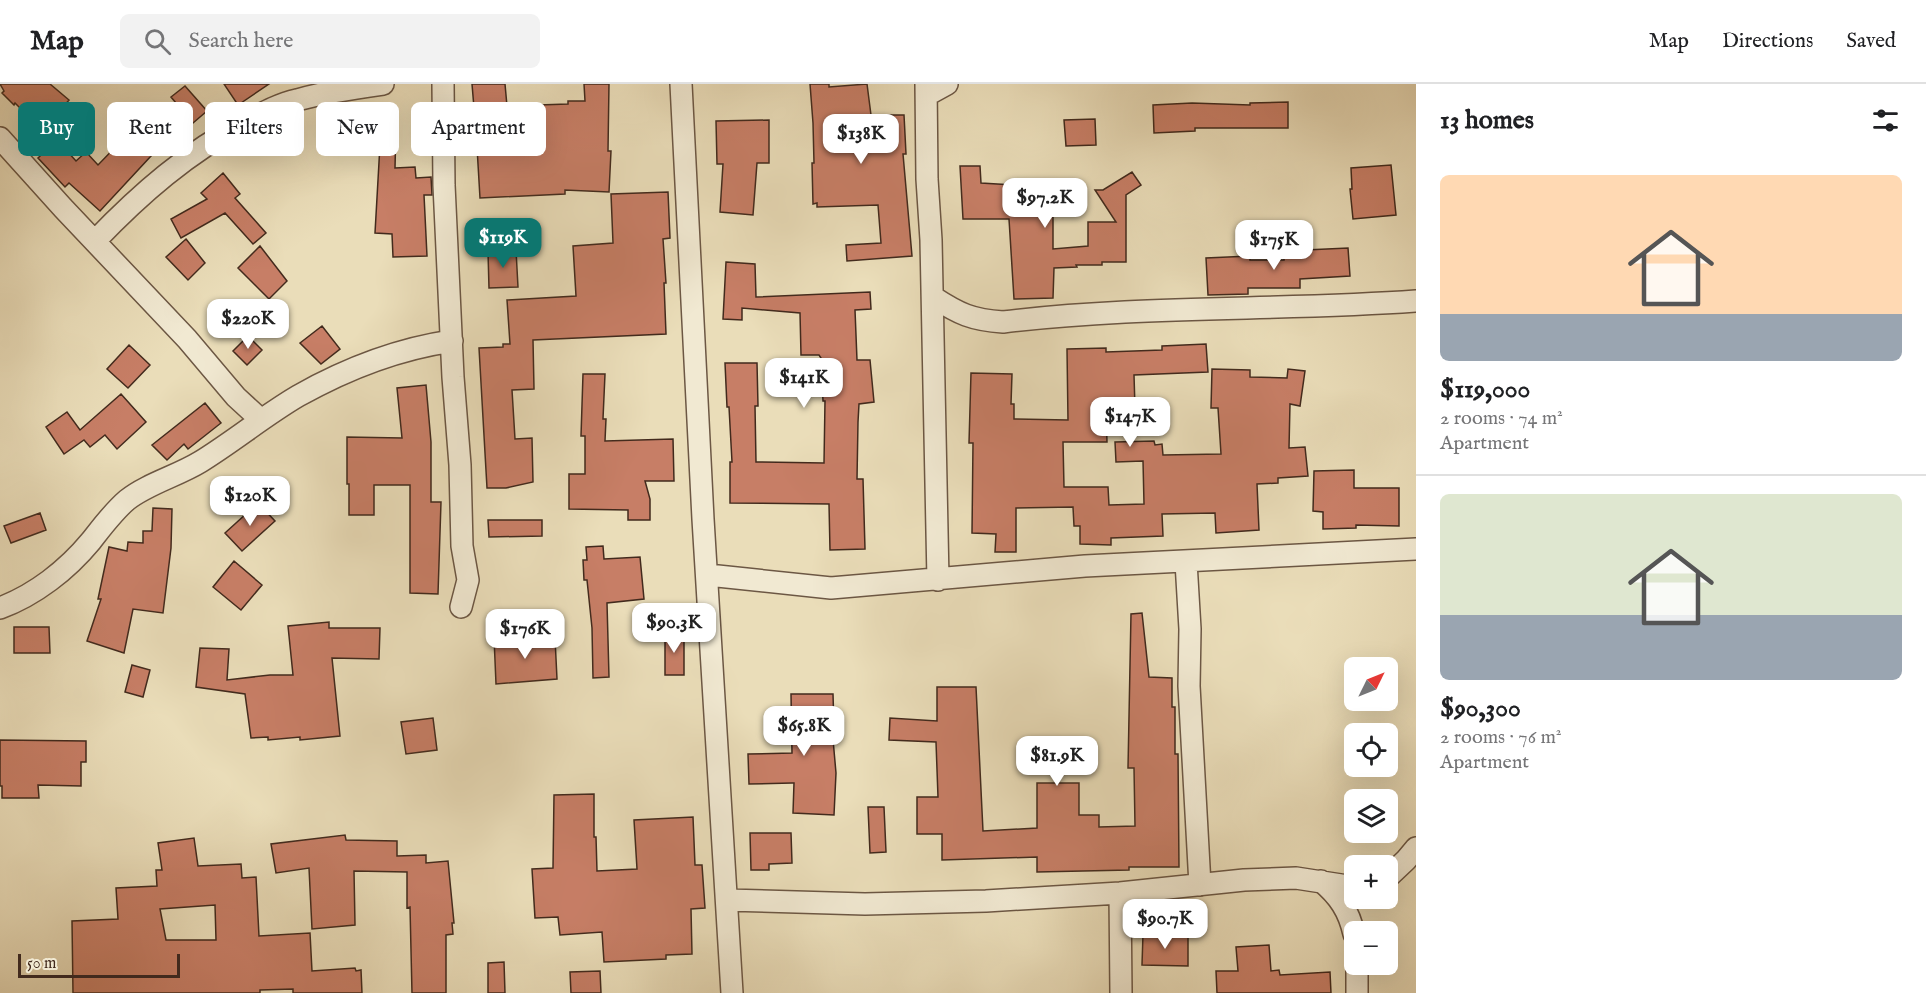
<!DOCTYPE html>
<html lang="en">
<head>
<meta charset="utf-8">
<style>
  :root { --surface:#fff; --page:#f2f2f2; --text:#202124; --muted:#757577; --line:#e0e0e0; --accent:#0f766e }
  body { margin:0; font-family:"IM FELL English",serif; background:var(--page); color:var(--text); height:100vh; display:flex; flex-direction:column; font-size:22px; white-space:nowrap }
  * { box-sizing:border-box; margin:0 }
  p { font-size:20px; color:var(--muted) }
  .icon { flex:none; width:33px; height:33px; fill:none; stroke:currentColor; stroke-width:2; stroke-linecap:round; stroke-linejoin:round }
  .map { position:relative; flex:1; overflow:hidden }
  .drawer { display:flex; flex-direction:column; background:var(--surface); width:510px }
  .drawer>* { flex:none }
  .guide { position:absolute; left:18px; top:18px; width:570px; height:54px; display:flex; gap:12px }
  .needle { width:39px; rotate:47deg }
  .controls { position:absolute; left:1344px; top:573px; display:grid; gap:12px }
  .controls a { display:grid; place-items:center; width:54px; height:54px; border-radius:9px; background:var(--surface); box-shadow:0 6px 24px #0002; font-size:30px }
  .scale { position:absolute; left:18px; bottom:15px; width:162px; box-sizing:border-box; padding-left:6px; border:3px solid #422a1d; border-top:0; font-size:16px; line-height:21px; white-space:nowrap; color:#422a1d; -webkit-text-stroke:4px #f1e9d2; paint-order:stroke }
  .price { position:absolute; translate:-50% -51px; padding:0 14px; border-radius:12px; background:#fff; color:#222; font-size:20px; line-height:39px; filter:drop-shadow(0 2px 3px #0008) }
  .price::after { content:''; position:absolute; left:50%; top:36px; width:18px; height:14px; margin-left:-9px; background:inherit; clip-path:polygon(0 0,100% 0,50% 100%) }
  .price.selected { background:var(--accent); color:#fff }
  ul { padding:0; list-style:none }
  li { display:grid; align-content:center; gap:12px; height:318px; padding:0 24px }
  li+li { border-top:2px solid var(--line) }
  li span { display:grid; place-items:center; height:186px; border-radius:9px; color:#555 }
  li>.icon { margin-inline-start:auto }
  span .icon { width:108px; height:108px; fill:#fffc; stroke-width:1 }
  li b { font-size:26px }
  h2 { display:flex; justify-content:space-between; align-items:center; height:72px; padding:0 24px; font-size:26px }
  .chip { padding:0 21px; border-radius:9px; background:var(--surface); box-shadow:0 6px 24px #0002; font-size:21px; line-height:54px }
  .chip.selected { background:var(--accent); color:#fff }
  header { display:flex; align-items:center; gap:36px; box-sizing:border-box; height:84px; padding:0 30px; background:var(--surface); border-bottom:2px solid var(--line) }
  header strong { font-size:28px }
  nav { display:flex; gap:33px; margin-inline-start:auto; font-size:21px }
  .search { width:420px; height:54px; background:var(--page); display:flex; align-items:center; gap:15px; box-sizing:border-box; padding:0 21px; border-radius:9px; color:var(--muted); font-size:22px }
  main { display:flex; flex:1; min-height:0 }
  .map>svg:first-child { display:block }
</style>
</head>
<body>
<header>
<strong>Map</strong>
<div class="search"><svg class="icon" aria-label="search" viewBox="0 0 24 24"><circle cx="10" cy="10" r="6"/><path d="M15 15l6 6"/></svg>Search here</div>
<nav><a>Map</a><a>Directions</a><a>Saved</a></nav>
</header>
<main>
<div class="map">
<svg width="1416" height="909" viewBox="0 0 1416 909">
  <rect width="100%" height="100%" fill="#eaddb9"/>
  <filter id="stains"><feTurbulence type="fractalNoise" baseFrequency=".00333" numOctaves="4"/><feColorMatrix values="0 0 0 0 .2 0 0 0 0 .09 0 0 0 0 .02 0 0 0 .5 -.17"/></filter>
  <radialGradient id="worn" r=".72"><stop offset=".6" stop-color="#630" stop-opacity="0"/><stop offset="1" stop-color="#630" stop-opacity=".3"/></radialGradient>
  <path fill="#c77e66" stroke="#422a1d" stroke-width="1.5" fill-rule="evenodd" d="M0,0H50L69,16L64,22L74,30L60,47L33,25L27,31L15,19L14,21L2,9L4,7Z
    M224,0H269L238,21Z
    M472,0H505L507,22L568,20V17H585L584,0H609L608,67H611L609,108L565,106V110L480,114L477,63L474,64L472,24H474Z
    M810,0H829V3L867,0L871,31H904L906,70H903L912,172L847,177L846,161L881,159L878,121L817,123V119L813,120L812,79H814L813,39Z
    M185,2L207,27L193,39L171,13Z
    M1288,18V44H1195V47L1154,49L1153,21L1192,19L1250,21V19Z
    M366,32L367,63L330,64V33Z
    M1095,35L1096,61L1066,62L1064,36Z
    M769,36V79H757L753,131L720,128L723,80H717L716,37Z
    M381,43H396L395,84L415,83L416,94L431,93L432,111H424L427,172L393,173L392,150L375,149Z
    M128,50L151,72L100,127L69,99L65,103L38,74L57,56L76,77L86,68L98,81Z
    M1391,81L1396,131L1353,135L1350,105H1352L1351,84Z
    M960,82H980L981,99L1049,103L1048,119H1053V165L1088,162V138H1116L1095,106H1103L1132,88L1141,101L1126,111V178H1102V181H1076L1077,183L1054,184L1053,214L1014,215L1009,135H963Z
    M223,89L240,110L235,114L266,149L253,160L225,129L181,154L171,135L207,115L201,109Z
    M668,108L670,154L663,155L666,199H664L666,250L533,256L534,305L512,306L515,355L532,354L533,398L506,404H487L479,264L503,263V260H510L507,216L576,212L573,162L613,159L611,110Z
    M186,155L205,179L188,196L166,173Z
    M260,162L287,197L269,215L238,184Z
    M1348,164L1350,192L1300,195V204H1248V210L1208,211L1206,174L1250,172V176H1284V167Z
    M516,166L518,203L489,204L488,168Z
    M726,178L755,180L756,213L870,208L871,225L855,226L857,276H870L874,318L859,320L858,338L857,395H863L865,465L830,466L829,420L730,419V378H732L729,323H727L725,279H757L758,322H755L756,378L824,379L825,317H823L821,274L819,271H801L800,229L742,224V236L723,235Z
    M322,242L340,265L321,280L300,259Z
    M248,252L262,266L247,281L233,267Z
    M1206,260L1208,288L1134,291L1135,324L1106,325L1107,358H1063L1064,403H1108L1109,421L1144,420L1143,377L1116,378L1115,358L1154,357L1155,361L1162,360L1163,371L1221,370L1218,324H1211L1212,285L1250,286V293L1287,294L1288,285L1305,287L1300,322L1290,320L1289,364L1305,363L1308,392L1278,394V399L1257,400L1259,446L1216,449L1215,429L1162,430L1163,452L1111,454V461L1080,460V442H1074L1073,423L1016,424V468H995L996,450L972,449L973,359H969L971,289L1012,290L1011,320H1014V335L1068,336L1067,265L1106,264V268L1162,266V262Z
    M129,261L150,281L128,304L107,285Z
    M583,290H605L603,335H606L605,357L673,355L674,397H645L650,415V436H628V426L569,425V390H585V352H581Z
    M426,301L431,358V418H441L438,510L410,509V401H374V431H349V400H347V353L402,354L397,304Z
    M121,310L146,338L117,365L105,351L90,363L84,356L64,370L46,343L67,328L80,346Z
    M205,319L221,339L188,365L184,360L167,376L152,361Z
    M1354,386V404H1399V442L1356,441V444L1323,445V428L1313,427L1314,387Z
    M258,419L275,437L242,467L225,449Z
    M153,424L172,425L171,464L163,529L133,525L124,569L87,557L101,515H98L109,463L127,467L128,458L143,459V447H152Z
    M40,429L46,446L11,459L4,442Z
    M488,436H542V452L489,453Z
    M603,462L604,475L640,473L644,515L607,519L609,593L593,594L592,544L587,496H584L583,476H587L586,463Z
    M234,477L262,501L241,526L213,503Z
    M1142,529L1149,593L1172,594V623H1175V670H1178L1179,783H1129V786L1037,788V773L942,776V750H917V713H938L936,658L889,656L890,634L937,637V603H976L983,747L1037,744V699H1079V731H1099V743L1135,742L1134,684H1128L1131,530Z
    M329,538V544H380L379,575L332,574L340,652L300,656V653L268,656V653L251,654L245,610L196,603L200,564L229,565L227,596L270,591H293L288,542Z
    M14,543H49L50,569H14Z
    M665,548H684V591H665Z
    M494,553L555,554L557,595L496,600Z
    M132,581L150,586L143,613L125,608Z
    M791,610H833L834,644H832L836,689L834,731L793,729L794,699H792L749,700L748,670L792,669Z
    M433,634L437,666L406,670L401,638Z
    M0,656L86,657V678H81V702L38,701L39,714H2V702H0Z
    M594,710V753H596L597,787L637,785L634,736L693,733L695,781H702L705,824L691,825L692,870L666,871V875L604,878L602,848L560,851L558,833L535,834L532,785L553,784L554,711Z
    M868,723H884L886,768L870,769Z
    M750,749H791L792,779L769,780V786H751Z
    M345,751L346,756L397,757V772L426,771V779L448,777L454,839H452L453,850L446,851V909H412L410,823L407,824V788L354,787L355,841L312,845L309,784L276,789L271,760Z
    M194,754L198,782L241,780L242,794L256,793L259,852L310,849L312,887L355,884L356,887L361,886L362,909H293V905L260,906V909H73L72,837L118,835L116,804L157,802L156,786H162L158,759ZM215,821L216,856H166L160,825Z
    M1143,850H1188V882L1142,881Z
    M1269,861L1271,887L1279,886L1280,891L1330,888L1331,909H1217L1216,887H1238L1236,863Z
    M504,878L505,909H488V879Z
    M600,887L601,909H571L570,888Z"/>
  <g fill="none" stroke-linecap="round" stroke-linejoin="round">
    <g stroke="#6c5744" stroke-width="24">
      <path id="minor" d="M443,0L444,101L453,293L460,381L462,462L468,496L461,523
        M681,0L703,435L732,909
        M926,0L927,95L931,156L938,496
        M927,11L947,0
        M0,54L63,124L187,255L236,313L261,336
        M95,157C140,110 188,68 246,38C263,29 279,20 297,16C325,8 354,4 383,0
        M933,213C959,230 972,236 1003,238C1141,221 1279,227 1416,217
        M1186,478L1190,545L1189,602L1200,801
        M708,491L831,504L1085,482L1416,465
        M0,524C35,511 67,486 91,457C102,443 113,428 127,416C147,400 177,392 200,378C234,357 264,332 298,312C346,285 397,265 452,257
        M1388,793L1406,776L1416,764
        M1321,797C1339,812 1349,827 1354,850
        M1120,809L1121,909
        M727,816L865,820L986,817L1120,809L1244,796L1296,794L1354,803
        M1357,880V909"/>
    </g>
    <use href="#minor" stroke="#f1e9d2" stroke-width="21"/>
  </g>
  <rect width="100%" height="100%" filter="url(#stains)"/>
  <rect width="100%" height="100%" fill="url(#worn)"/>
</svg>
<div class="controls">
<a><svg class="needle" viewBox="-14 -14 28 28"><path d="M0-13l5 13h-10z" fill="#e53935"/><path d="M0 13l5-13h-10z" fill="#757577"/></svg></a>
<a><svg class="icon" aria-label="locate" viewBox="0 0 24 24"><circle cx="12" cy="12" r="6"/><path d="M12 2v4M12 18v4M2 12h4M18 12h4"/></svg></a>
<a><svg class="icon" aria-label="layers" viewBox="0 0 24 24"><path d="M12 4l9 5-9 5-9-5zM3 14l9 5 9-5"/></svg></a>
<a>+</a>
<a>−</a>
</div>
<div class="scale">50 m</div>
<b class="price" style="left:861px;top:81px">$138K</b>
<b class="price" style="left:1045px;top:145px">$97.2K</b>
<b class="price selected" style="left:503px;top:185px">$119K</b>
<b class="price" style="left:1274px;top:187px">$175K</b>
<b class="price" style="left:248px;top:266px">$220K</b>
<b class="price" style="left:804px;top:325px">$141K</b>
<b class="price" style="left:1130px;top:364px">$147K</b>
<b class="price" style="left:250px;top:443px">$120K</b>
<b class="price" style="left:674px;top:570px">$90.3K</b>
<b class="price" style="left:525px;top:576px">$176K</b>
<b class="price" style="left:804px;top:673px">$65.8K</b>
<b class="price" style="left:1057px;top:703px">$81.9K</b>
<b class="price" style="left:1165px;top:866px">$90.7K</b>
<div class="guide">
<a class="chip selected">Buy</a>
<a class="chip">Rent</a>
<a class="chip">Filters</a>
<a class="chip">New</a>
<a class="chip">Apartment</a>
</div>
</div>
<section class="drawer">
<h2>13 homes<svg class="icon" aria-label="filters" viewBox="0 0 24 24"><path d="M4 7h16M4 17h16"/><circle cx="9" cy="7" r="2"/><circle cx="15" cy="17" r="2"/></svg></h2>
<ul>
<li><span style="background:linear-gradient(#ffd9b3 75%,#9aa5b1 0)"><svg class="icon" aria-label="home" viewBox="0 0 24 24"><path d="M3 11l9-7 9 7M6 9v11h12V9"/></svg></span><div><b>$119,000</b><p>2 rooms · 74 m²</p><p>Apartment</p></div></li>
<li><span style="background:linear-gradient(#dfe7d0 65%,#9aa5b1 0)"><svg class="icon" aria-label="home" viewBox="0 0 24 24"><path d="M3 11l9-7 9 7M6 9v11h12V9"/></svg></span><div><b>$90,300</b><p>2 rooms · 76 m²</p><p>Apartment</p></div></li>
</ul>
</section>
</main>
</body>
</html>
